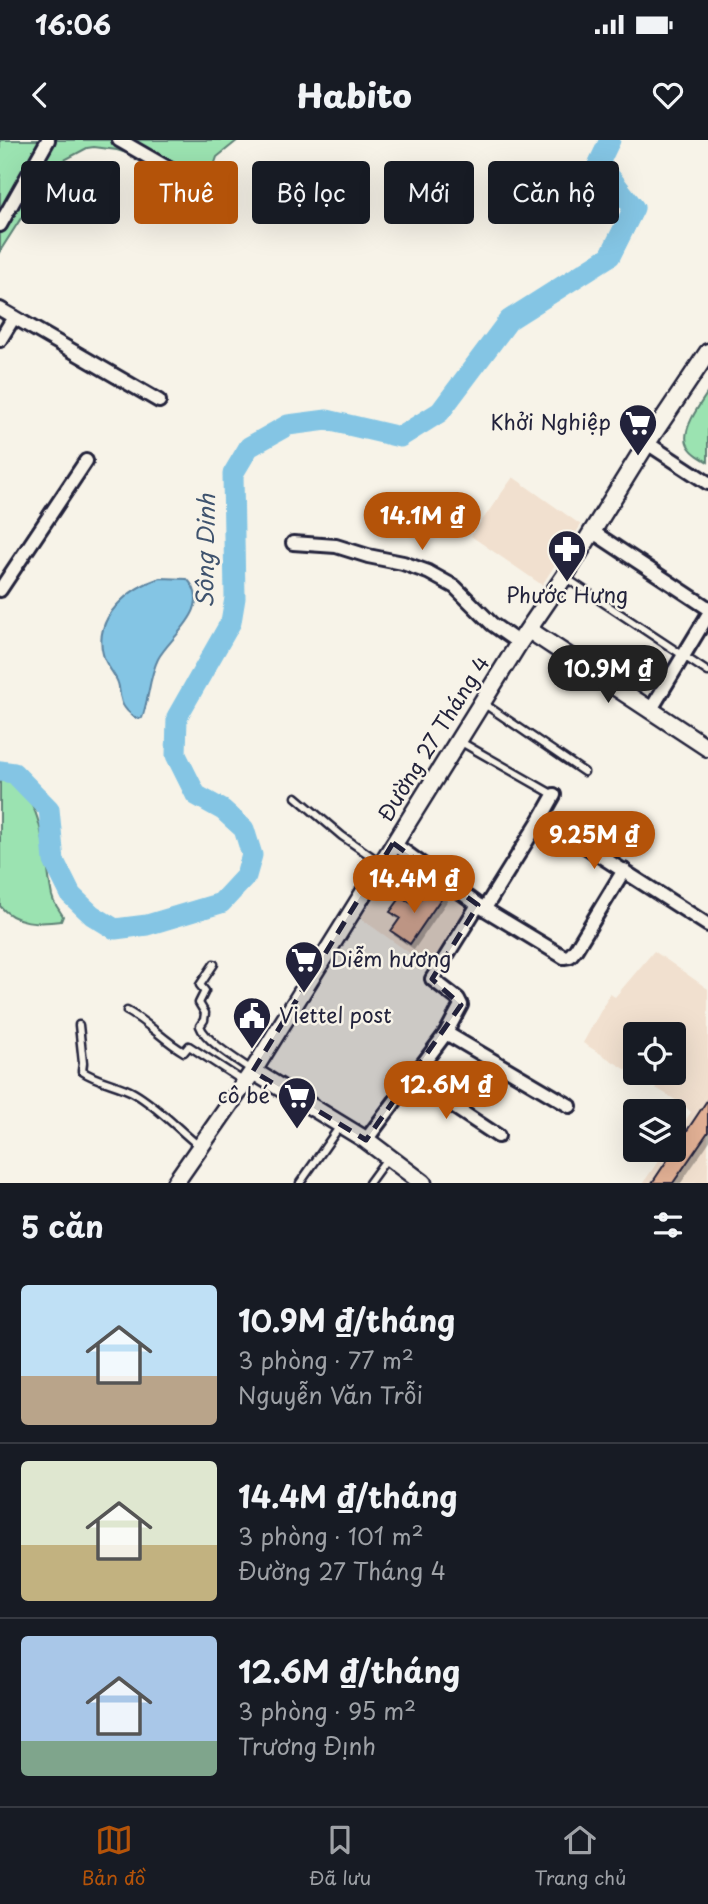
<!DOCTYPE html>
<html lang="vi">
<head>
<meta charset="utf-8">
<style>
  :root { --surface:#171b24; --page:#242831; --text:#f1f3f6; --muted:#9ea1a6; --line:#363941; --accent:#b45309 }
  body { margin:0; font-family:"Playpen Sans",sans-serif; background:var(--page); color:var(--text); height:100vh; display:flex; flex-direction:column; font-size:26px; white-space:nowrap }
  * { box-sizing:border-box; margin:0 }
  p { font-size:23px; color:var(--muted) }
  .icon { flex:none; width:38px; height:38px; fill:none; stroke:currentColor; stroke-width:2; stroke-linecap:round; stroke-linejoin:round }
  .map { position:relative; height:1043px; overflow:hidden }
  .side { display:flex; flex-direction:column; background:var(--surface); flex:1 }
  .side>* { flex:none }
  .guide { position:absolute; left:21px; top:21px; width:667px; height:63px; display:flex; gap:14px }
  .controls { position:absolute; left:623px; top:882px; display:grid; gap:14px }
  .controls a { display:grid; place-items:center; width:63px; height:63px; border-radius:7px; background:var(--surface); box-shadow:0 7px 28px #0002; font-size:35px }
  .price { position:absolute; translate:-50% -60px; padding:0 16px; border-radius:24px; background:var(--accent); color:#fff; font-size:23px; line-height:46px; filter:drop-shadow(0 2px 4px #0008) }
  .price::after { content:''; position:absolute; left:50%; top:42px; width:21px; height:16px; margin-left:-10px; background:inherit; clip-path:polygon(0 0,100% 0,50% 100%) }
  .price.selected { background:#222; color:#fff }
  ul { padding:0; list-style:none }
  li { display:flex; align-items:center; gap:21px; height:175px; padding:0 21px }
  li+li { border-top:2px solid var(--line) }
  li span { display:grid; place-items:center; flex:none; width:196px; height:140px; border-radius:7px; color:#555 }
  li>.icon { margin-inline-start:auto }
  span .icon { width:84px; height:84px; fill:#fffc; stroke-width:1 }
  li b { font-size:30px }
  h2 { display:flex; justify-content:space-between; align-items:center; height:84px; padding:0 21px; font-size:30px }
  .pill { padding:0 24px; border-radius:7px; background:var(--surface); box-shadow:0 7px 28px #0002; font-size:24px; line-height:63px }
  .pill.selected { background:var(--accent); color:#fff }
  .status { display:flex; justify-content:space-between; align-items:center; height:49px; padding:0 35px; background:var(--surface); direction:ltr }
  .status svg { height:19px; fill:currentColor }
  header { display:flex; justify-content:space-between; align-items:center; height:91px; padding:0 21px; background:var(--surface); font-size:32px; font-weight:800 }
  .dock { display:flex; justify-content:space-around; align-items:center; height:98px; border-top:2px solid var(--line); background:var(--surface); font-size:19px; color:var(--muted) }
  .dock a { display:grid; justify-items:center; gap:4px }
  .dock .selected { color:var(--accent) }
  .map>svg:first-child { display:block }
</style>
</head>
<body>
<div class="status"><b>16:06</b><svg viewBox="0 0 49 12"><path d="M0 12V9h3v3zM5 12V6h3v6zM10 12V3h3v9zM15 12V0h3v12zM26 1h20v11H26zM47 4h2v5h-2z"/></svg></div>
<header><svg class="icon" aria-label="back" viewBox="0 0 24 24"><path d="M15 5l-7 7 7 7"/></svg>Habito<svg class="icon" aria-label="heart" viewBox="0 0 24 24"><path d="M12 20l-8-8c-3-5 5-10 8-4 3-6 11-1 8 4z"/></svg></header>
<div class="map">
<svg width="708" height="1043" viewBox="0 0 708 1043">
  <defs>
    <filter id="shadow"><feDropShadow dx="4" dy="4" stdDeviation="0" flood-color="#0004"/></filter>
  </defs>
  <rect width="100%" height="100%" fill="#f7f3e8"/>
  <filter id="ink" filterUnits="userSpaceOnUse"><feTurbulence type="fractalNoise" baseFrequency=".0143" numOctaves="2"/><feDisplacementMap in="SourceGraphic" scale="14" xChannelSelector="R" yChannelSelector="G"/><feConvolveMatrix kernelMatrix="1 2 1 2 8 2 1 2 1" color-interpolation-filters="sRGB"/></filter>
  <g filter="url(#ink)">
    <path fill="#f1e0cf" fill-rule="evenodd" d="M513,337L581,385L542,445L471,396Z
      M404,717L472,765L428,826L360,778Z
      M654,811L708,849V1043H643L666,1010H674V998L691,972L682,964L583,903L610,854L615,857ZM635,894H674V933H635Z"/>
    <path fill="#9be3b1" stroke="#5e8276" stroke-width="2" d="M0,0H238L217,17L206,49L199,56L176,44L133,15L117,10L94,7L87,8L55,25L0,111Z
      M708,252V322C701,318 690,312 687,303C682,289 700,264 708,252Z
      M0,634C45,650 44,717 52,756L54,762L63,776L61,781C39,784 15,784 0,766Z"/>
    <path fill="#84c5e4" stroke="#5d84a0" stroke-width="2" d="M161,438L187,439C215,468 170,496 158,519C149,537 149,559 142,578L138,579C131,576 122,567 121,559C119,554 120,548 118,543C114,532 105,525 103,514C93,477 130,447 161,438Z"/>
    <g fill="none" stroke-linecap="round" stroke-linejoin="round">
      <path stroke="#84c5e4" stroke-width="21" d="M0,631L14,633L49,669L54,721L71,755L92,775L115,789L147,785L221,763L246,736L252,715L244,689L223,670L196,655L176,615L177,577L231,482L235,458L233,334L249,307L288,285L327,280L400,297L440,272L509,180L610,116L634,68L599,23L610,0"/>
    </g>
    <path fill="#e4b296" stroke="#22223b" stroke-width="2" filter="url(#shadow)" d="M428,748L442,757L410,804L391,791L400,778L390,772L401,757L411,763L416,756L420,759Z
      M708,959V992L673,1043H652Z"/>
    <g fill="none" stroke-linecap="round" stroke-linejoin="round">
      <g stroke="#22223b" stroke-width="11">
        <path id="service" d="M566,438L708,532
          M483,563L584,632
          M461,602L554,655
          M296,657L342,696L381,723
          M214,824L200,845L205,851L199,863L205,873L204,880L200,886C205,901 239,921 253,931
          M127,871C148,882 164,901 184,912L189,906L243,941
          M79,885L83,923L82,931C98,942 118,944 134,953C158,967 178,989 199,1006
          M300,1043L340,986
          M369,1043L388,1017"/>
      </g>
      <g stroke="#22223b" stroke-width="18">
        <path id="minor" d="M119,0L192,42
          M0,85L48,0
          M0,169L159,261
          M0,200L14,177
          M647,303L708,343
          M593,392L708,468
          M293,403L336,406L368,416L403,423L428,432L455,447L492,484L519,503
          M0,450L86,321
          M650,571L708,475
          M554,655L541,678L708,785
          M393,703L478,765L564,817L570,816L576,809L624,730
          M485,768L541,678
          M446,893L570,966
          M412,939L498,996
          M366,1000L446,893L461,865L458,859L432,839L478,765"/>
      </g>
      <g stroke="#22223b" stroke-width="21">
        <path id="tertiary" d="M529,490L708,608
          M253,931L366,1000L423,1043
          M175,1043L253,931L519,503L564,437L647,303L708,212"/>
      </g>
      <use href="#service" stroke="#f7f3e8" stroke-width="6"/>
      <use href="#minor" stroke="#f7f3e8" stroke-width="12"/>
      <use href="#tertiary" stroke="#f7f3e8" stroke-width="16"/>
    </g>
  </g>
  <path fill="#22223b" fill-opacity="0.2" stroke="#22223b" stroke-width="5" stroke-dasharray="14 9" stroke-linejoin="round" d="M393,703L478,765L432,839L461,865L366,1000L253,931Z"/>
  <defs>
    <g id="supermarket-pin" transform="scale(2.0125)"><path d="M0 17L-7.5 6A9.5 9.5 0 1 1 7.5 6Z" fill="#22223b" stroke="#f7f3e8"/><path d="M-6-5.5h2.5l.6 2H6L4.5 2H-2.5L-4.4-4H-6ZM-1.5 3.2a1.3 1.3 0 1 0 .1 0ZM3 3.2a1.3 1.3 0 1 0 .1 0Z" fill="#fff"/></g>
    <g id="pharmacy-pin" transform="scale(2.0125)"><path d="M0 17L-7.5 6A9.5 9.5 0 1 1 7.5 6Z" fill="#22223b" stroke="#f7f3e8"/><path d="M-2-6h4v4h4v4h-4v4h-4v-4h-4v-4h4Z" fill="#fff"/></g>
    <g id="civic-pin" transform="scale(2.0125)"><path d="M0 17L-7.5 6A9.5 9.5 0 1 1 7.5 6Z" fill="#22223b" stroke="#f7f3e8"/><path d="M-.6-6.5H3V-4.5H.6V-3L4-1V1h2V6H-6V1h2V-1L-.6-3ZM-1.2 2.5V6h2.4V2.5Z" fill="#fff"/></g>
  </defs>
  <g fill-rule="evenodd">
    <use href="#supermarket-pin" x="638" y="283"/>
    <use href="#pharmacy-pin" x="567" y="409"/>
    <use href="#supermarket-pin" x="304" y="820"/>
    <use href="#civic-pin" x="252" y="876"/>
    <use href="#supermarket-pin" x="297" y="956"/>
  </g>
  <g text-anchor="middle" stroke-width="5" stroke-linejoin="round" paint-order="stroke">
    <g font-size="21" fill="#22223b" stroke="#f7f3e8" text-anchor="end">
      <text x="611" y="290">Khởi Nghiệp</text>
      <text x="567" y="463" text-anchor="middle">Phước Hưng</text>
      <text x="331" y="827" text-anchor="start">Diễm hương</text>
      <text x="279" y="883" text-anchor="start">Viettel post</text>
      <text x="270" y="963">cô bé</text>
    </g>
    <g font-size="21" fill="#22223b" stroke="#f7f3e8">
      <text transform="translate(434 599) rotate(-58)" y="7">Đường 27 Tháng 4</text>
    </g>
    <g font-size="23" font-style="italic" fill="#3f536e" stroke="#f7f3e8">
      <text transform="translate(206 411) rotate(-89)" y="8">Sông Dinh</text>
    </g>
  </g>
</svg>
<div class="controls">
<a><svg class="icon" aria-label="locate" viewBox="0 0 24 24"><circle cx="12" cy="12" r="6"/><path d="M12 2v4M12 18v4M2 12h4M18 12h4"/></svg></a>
<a><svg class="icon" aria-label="layers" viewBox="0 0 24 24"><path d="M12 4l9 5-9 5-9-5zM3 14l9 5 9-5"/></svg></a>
</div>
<b class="price" style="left:422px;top:412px">14.1M ₫</b>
<b class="price selected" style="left:608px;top:565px">10.9M ₫</b>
<b class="price" style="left:594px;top:731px">9.25M ₫</b>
<b class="price" style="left:414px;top:775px">14.4M ₫</b>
<b class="price" style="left:446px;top:981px">12.6M ₫</b>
<div class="guide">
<a class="pill">Mua</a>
<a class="pill selected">Thuê</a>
<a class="pill">Bộ lọc</a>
<a class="pill">Mới</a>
<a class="pill">Căn hộ</a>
</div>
</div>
<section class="side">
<h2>5 căn<svg class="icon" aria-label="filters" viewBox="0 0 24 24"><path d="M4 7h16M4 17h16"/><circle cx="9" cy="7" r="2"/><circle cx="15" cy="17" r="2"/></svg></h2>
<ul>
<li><span style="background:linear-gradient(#bfe0f5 65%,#b9a48a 0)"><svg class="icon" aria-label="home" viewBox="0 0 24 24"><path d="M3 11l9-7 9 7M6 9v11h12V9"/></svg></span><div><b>10.9M ₫/tháng</b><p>3 phòng · 77 m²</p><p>Nguyễn Văn Trỗi</p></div></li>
<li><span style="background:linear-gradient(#dfe7d0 60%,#c2b280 0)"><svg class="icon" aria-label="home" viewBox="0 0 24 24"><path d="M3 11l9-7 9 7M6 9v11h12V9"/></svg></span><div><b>14.4M ₫/tháng</b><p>3 phòng · 101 m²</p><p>Đường 27 Tháng 4</p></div></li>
<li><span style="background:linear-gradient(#a9c7e8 75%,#7fa58c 0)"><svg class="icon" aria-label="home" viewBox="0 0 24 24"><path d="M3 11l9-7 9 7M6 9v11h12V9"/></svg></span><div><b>12.6M ₫/tháng</b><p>3 phòng · 95 m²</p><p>Trương Định</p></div></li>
</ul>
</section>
<nav class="dock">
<a class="selected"><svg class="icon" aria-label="map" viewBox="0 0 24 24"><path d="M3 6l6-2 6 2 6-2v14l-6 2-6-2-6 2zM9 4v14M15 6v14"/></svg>Bản đồ</a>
<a><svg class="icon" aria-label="saved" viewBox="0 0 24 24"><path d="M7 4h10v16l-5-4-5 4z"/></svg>Đã lưu</a>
<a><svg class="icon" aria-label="home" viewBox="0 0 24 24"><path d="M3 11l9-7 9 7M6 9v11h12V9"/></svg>Trang chủ</a>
</nav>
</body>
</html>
